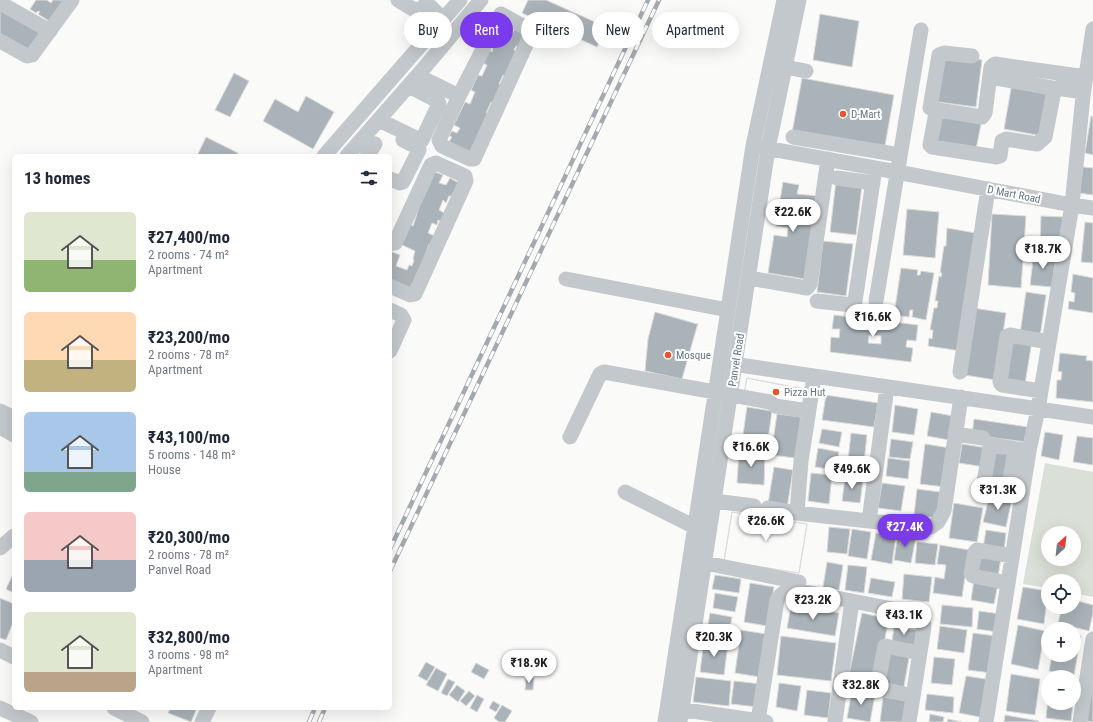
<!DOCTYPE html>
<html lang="en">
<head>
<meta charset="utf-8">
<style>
  :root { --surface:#fff; --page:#f2f2f3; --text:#1f2937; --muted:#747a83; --accent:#7c3aed }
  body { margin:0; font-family:"Roboto Condensed",sans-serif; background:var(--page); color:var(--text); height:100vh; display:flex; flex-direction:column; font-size:15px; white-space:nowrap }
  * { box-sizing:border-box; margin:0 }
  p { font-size:13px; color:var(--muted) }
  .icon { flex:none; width:22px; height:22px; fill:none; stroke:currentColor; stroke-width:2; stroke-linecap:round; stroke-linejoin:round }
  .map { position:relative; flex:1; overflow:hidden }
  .side { position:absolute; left:12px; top:154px; width:380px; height:556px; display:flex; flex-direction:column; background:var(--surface); border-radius:6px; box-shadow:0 4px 16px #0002 }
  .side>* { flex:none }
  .guide { position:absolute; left:404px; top:12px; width:380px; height:36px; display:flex; gap:8px }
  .needle { width:26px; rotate:27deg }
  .buttons { position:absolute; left:1041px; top:526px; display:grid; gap:8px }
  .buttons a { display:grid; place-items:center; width:40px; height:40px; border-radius:50%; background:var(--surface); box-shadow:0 4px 16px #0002; font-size:20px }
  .price { position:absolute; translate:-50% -34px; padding:0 9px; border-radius:14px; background:#fff; color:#222; font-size:13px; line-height:26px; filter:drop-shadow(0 1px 2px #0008) }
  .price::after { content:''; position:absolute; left:50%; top:24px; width:12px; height:9px; margin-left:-6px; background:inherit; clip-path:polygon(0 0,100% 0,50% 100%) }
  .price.selected { background:var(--accent); color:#fff }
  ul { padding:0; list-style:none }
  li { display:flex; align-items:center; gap:12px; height:100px; padding:0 12px }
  li span { display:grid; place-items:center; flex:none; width:112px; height:80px; border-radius:6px; color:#555 }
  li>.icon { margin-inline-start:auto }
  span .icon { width:48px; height:48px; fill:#fffc; stroke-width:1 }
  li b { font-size:17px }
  h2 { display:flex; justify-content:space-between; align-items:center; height:48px; padding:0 12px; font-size:17px }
  .pill { padding:0 14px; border-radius:18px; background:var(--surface); box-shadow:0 4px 16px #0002; font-size:14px; line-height:36px }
  .pill.selected { background:var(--accent); color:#fff }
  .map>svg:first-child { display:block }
</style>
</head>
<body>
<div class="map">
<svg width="1093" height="722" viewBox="0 0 1093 722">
  <rect width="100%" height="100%" fill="#fafaf8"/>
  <path fill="#dadfd7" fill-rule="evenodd" d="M1045,463L1093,472V597L1074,593V581H1048V588L1023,584ZM1048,533H1074V559H1048Z"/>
  <path fill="#aab3b9" stroke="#dcdcda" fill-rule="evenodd" d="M36,0H47L51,3L53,0H67L52,23L38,14L40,12L38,11L36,13L30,9Z
    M528,0H546L606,27L597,47L522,13Z
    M0,8L41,30L27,54L0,39Z
    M820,14L859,21L852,67L813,60Z
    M503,23L512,27L508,33L512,34L515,29L526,34L521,48L516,46L514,50L519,53L507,77L503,75L499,84L503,86L495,105L491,102L486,113L491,114L470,156L447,145L452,137L449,136L452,131L457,133L460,128L454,125L465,102L470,104L475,92L471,90L478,75L482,76L487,65L483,63L489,50L492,52L493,47L489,45L492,40L496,42L498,38L494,36Z
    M944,55L982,60L976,107L938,102Z
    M234,73L249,81L230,117L215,110Z
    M802,78L894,95L884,151L792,133Z
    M1012,83L1050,90L1042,136L1004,129Z
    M306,96L334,112L313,149L263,121L275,99L298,112Z
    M940,116L981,124L976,149L935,141Z
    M1091,116L1093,117V155L1085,153Z
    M206,137L238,153L237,156H197Z
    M1083,167L1093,168V195L1079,193Z
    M432,171L443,175L439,183L446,185L450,178L459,183L454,196H449L446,203L443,200L439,210L446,214L443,222L438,220L437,225L432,223L428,233L437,237L433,246L429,244L413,290L390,282V251L400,255L396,266L407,270L409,265L412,266L414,260L413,259L415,251L400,244L408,224L413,226L418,211V200L422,202L424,190L427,191Z
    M836,181L862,185L856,235L830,232Z
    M783,182L799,185L797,194L818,196L805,279L768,273L774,235L787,237L788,228L776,226Z
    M907,209L939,212L935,258L903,255Z
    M992,214L1026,216L1021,288L988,285Z
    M1041,216L1064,217L1063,247H1040Z
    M1085,222L1093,223V263L1081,262Z
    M947,228L981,234L961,351L928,346L929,338L932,339L933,330H930L934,308H937L938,301H935L939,276L941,277L942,273H940L944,246H946Z
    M823,241L853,244L846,296L817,292Z
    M1034,252L1056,255L1052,287L1030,285Z
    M901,268L918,270L917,275H920L921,271L934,273L926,320L912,317L913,310H910L909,317L894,315Z
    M1073,274L1093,278V313L1068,309L1069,301L1074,302L1075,293L1071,292Z
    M1026,292L1046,295L1040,337L1020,334Z
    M973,308L1006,313L996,380L964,375Z
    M655,312L697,324L698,323L682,379L645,371L648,339Z
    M834,315L918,325L916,341L907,340L906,347L913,348L911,362L830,352L831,337L839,338L840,329H832ZM869,335L881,336V344L868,343Z
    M1009,337L1032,341L1025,384L1002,380Z
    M1060,353L1087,356L1086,360L1093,361V402L1056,398L1057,380H1061L1062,372L1058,371Z
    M747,378L808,390L806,409L744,394Z
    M747,378L808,390L806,409L744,394Z
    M826,395L878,403L874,427L822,420Z
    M895,405L918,409L914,435L892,432Z
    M747,407L772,411L767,446L742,442Z
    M931,412L953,416L949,440L927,436Z
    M777,414L801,417L795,458L771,455Z
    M974,419L1028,427L1026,442L972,435Z
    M822,429L842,432L839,447L819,443Z
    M1045,432L1063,435L1059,460L1041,456Z
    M851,433L867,435L863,472L847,470Z
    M1077,436L1093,438V465L1073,462Z
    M891,439L913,442L910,459L889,457Z
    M925,444L950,448L945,487L920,484Z
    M962,444L988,448L985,467L959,463Z
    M993,447L1013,450L1008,484L987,483Z
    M818,448L839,452L836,470L815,467Z
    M739,451L765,453L764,485L737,483Z
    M888,458L910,461L908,479L886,476Z
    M774,467L793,470L787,508L768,504Z
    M811,473L832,475L829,504L808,501Z
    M845,478L863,480L860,503L842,501Z
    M882,483L905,486L901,511L878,508Z
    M917,489L940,492L936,518L914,515Z
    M990,494L1012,499L1006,527L983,522Z
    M954,503L983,508L977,542L949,538Z
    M732,512L807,524L799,573L724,561Z
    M732,512L807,524L799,573L724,561Z
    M829,527L850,529L847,554L827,552Z
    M852,529L871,532L867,559L848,556Z
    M986,530L1006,533L1004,551L983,548Z
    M876,533L896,536L892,564L871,560Z
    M898,534L916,537L911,563L894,560Z
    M917,542L938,544L935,565L915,563Z
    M940,545L969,550L962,597L933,593L935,577L944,579L946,565L937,564Z
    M976,554L1001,558L998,577L973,573Z
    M827,562L843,565L839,590L823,587Z
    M848,565L867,567L864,593L845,590Z
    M14,572V593L6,589Z
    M904,574L932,577L929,602L902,599Z
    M715,575L741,579L739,593L712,589Z
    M871,578L895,582L892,597L868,593Z
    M974,580L998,584L994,604L971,600Z
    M750,583L774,587L767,626L744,622Z
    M1023,587L1048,591L1044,624L1017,619Z
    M715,593L738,597L735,612L713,608Z
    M0,598L14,604V620L6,640L0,638Z
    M1074,600L1093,605V613L1089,631L1058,623L1062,607H1074Z
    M942,605L973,608L972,627L940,624Z
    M791,606L839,613L835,636L787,628Z
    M979,611L1000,614L997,632L977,629Z
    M710,613L732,617L729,634L707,630Z
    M862,613L889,619L874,690L847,684Z
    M1018,625L1045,631L1038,670L1011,664Z
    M940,626L967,630L964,653L937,649Z
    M894,627L917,630L915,645L892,642Z
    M741,630L766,634L760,677L735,673Z
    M973,633L996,636L991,673L968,670Z
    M1074,635L1081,636L1074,675L1049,671L1052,655H1074Z
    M781,636L836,643L831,681L777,675Z
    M704,640L728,643L724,675L700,672Z
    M885,648L910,652L903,692L879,687Z
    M934,657L955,659L952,685L931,683Z
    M426,662L435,667L427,681L418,676Z
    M476,663L489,670L484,679L471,672Z
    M436,668L447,674L438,691L426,685Z
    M1011,674L1040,679L1035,715L1006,711Z
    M966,676L992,680L985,718L959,713Z
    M526,677L534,678L533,690H525Z
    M696,677L731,681L729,706L693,702Z
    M448,679L455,682L447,696L441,693Z
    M734,681L761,684L758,707L731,704Z
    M779,683L801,686L797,711L776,707Z
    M457,685L465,691L458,702L449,695Z
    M1093,685V722L1082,721Z
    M807,690L831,693L828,718L804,715Z
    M469,691L475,696L466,706L460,701Z
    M852,691L875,695L870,722L847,718Z
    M927,694L954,697L953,713L925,710Z
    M477,695L484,699L477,712L470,708Z
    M883,697L908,700L905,722H880Z
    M1048,698V703H1073L1071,721L1046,718Z
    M493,701L500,705L496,712L489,708Z
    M502,705L512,711L505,722H499L494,718Z
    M167,708H197L191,722L168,713L170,709Z
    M930,714L944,717L943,722H929Z
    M1005,715L1039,721V722H1004Z
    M948,719L962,722H947Z"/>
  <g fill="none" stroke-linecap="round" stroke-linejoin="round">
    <path stroke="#c3c8cc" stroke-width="15" d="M398,0L413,9L420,10L425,5L431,7L444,20
      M0,3L50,31
      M501,14L530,30L531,34L474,159H470L442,146L439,140L459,96Z
      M0,41L27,56L32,55L72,0
      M785,67L806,71
      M418,76L459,96
      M990,77L1052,88L1054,91L1045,137L1037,144L1006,139L1002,141L1000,156L997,157L932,147L930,145L936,113L938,110L982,117L985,113L991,67L995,64L1086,77
      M1057,88L1083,92
      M930,108L939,55L944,53L972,56
      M379,120L420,140H422L439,104L438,101L409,86
      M793,137L900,155
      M760,147L897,172L1072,205L1093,208
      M324,156L460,0
      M347,156L424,68L481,0
      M367,156L375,144
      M837,178L873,183
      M390,179L400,183L403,182L419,150L417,147L403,140
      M390,244L395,243L431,165L436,163L465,176L466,181L415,294L410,295L390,286
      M749,278L807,288L810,284L828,159
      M566,279L728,310
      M817,301L852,305L855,301L875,168
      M876,301L921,30
      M390,310L401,315L404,320L390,351
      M726,363L1093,417
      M960,372L988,189
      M1041,391L1002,385L1000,382L1007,336L1010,335L1049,342
      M0,411L14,418
      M0,427L14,435
      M955,434L983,438
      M570,437L600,374L604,372L770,402L775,406L808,411
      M1009,487L1015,449
      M1023,489L986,484L984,482L990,446L992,445L1029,451
      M625,492L695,527
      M714,501L754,506
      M768,508L797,513L869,521L931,527L938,522L944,511L961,397
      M797,513L801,461L814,377
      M869,521L887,387
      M0,548L14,536
      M705,563L799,582
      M1008,583L973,576L971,573L975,552L977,550L1012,556
      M0,650L14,657
      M913,696L878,688L877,687L885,646L920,653
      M0,708L31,722
      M114,708L142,722
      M672,708L766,722
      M758,721L777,600C782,592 786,591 795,590L852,601
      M202,722L209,708
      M665,722L753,146L784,0
      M680,722L768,149L799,0
      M835,722L852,601L913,613C920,616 924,619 924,627L909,722
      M986,722L1029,451L1038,409L1072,205L1083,96L1093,29
      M1080,722L1093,639"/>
    <g stroke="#a2aab0" stroke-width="4.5">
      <path id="rail" d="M390,549L648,0
        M390,571L659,0
        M309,722L315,708
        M319,722L325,708"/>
    </g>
    <use href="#rail" stroke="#fff" stroke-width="3" stroke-dasharray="9" stroke-linecap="butt"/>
  </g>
  <g fill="#e4572e" stroke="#fff" stroke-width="1.5">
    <circle cx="843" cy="114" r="4"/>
    <circle cx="668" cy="355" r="4"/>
    <circle cx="776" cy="392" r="4"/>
  </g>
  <g text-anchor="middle" stroke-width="4" stroke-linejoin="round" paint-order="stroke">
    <g font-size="11" fill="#657683" stroke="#fff" text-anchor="start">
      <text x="851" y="118">D-Mart</text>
      <text x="676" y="359">Mosque</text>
      <text x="784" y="396">Pizza Hut</text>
    </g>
    <g font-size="11" fill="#657683" stroke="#fff">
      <text transform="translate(1014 194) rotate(11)" y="4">D Mart Road</text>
      <text transform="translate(736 360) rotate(-81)" y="4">Panvel Road</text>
    </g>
  </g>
</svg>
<div class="buttons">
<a><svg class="needle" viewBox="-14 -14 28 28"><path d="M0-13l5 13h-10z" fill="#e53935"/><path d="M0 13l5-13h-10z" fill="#747a83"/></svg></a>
<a><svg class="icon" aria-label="locate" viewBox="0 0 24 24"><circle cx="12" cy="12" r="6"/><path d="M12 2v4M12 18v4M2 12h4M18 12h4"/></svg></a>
<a>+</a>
<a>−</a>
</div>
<b class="price" style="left:793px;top:233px">₹22.6K</b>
<b class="price" style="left:1043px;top:270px">₹18.7K</b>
<b class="price" style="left:873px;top:338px">₹16.6K</b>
<b class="price" style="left:751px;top:468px">₹16.6K</b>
<b class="price" style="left:852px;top:490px">₹49.6K</b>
<b class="price" style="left:998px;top:511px">₹31.3K</b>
<b class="price" style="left:766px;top:542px">₹26.6K</b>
<b class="price selected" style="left:905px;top:548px">₹27.4K</b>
<b class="price" style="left:813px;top:621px">₹23.2K</b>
<b class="price" style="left:904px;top:636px">₹43.1K</b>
<b class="price" style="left:714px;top:658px">₹20.3K</b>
<b class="price" style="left:529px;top:684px">₹18.9K</b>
<b class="price" style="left:861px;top:706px">₹32.8K</b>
<div class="guide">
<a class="pill">Buy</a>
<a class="pill selected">Rent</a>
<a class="pill">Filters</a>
<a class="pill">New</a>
<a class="pill">Apartment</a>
</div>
<section class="side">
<h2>13 homes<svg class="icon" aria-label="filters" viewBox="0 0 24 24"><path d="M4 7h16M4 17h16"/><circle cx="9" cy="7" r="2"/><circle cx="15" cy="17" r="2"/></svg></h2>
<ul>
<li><span style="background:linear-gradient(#dfe7d0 60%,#8fb573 0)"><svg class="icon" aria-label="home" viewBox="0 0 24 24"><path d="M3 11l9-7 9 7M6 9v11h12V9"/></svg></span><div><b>₹27,400/mo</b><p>2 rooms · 74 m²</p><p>Apartment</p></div></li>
<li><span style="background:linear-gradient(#ffd9b3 60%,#c2b280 0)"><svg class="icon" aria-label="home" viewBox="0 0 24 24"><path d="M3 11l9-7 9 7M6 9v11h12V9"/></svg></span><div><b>₹23,200/mo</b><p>2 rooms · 78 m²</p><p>Apartment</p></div></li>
<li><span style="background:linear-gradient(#a9c7e8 75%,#7fa58c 0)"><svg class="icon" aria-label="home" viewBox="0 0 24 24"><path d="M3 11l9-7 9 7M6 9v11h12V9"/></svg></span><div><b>₹43,100/mo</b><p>5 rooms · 148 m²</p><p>House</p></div></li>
<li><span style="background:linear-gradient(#f6c9c9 60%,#9aa5b1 0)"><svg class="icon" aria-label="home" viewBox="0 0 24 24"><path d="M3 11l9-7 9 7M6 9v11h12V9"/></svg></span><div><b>₹20,300/mo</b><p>2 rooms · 78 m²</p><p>Panvel Road</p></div></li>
<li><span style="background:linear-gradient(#dfe7d0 75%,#b9a48a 0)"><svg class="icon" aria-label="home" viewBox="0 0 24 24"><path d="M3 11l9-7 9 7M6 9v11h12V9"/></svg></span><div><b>₹32,800/mo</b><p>3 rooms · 98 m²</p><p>Apartment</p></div></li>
</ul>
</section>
</div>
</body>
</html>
